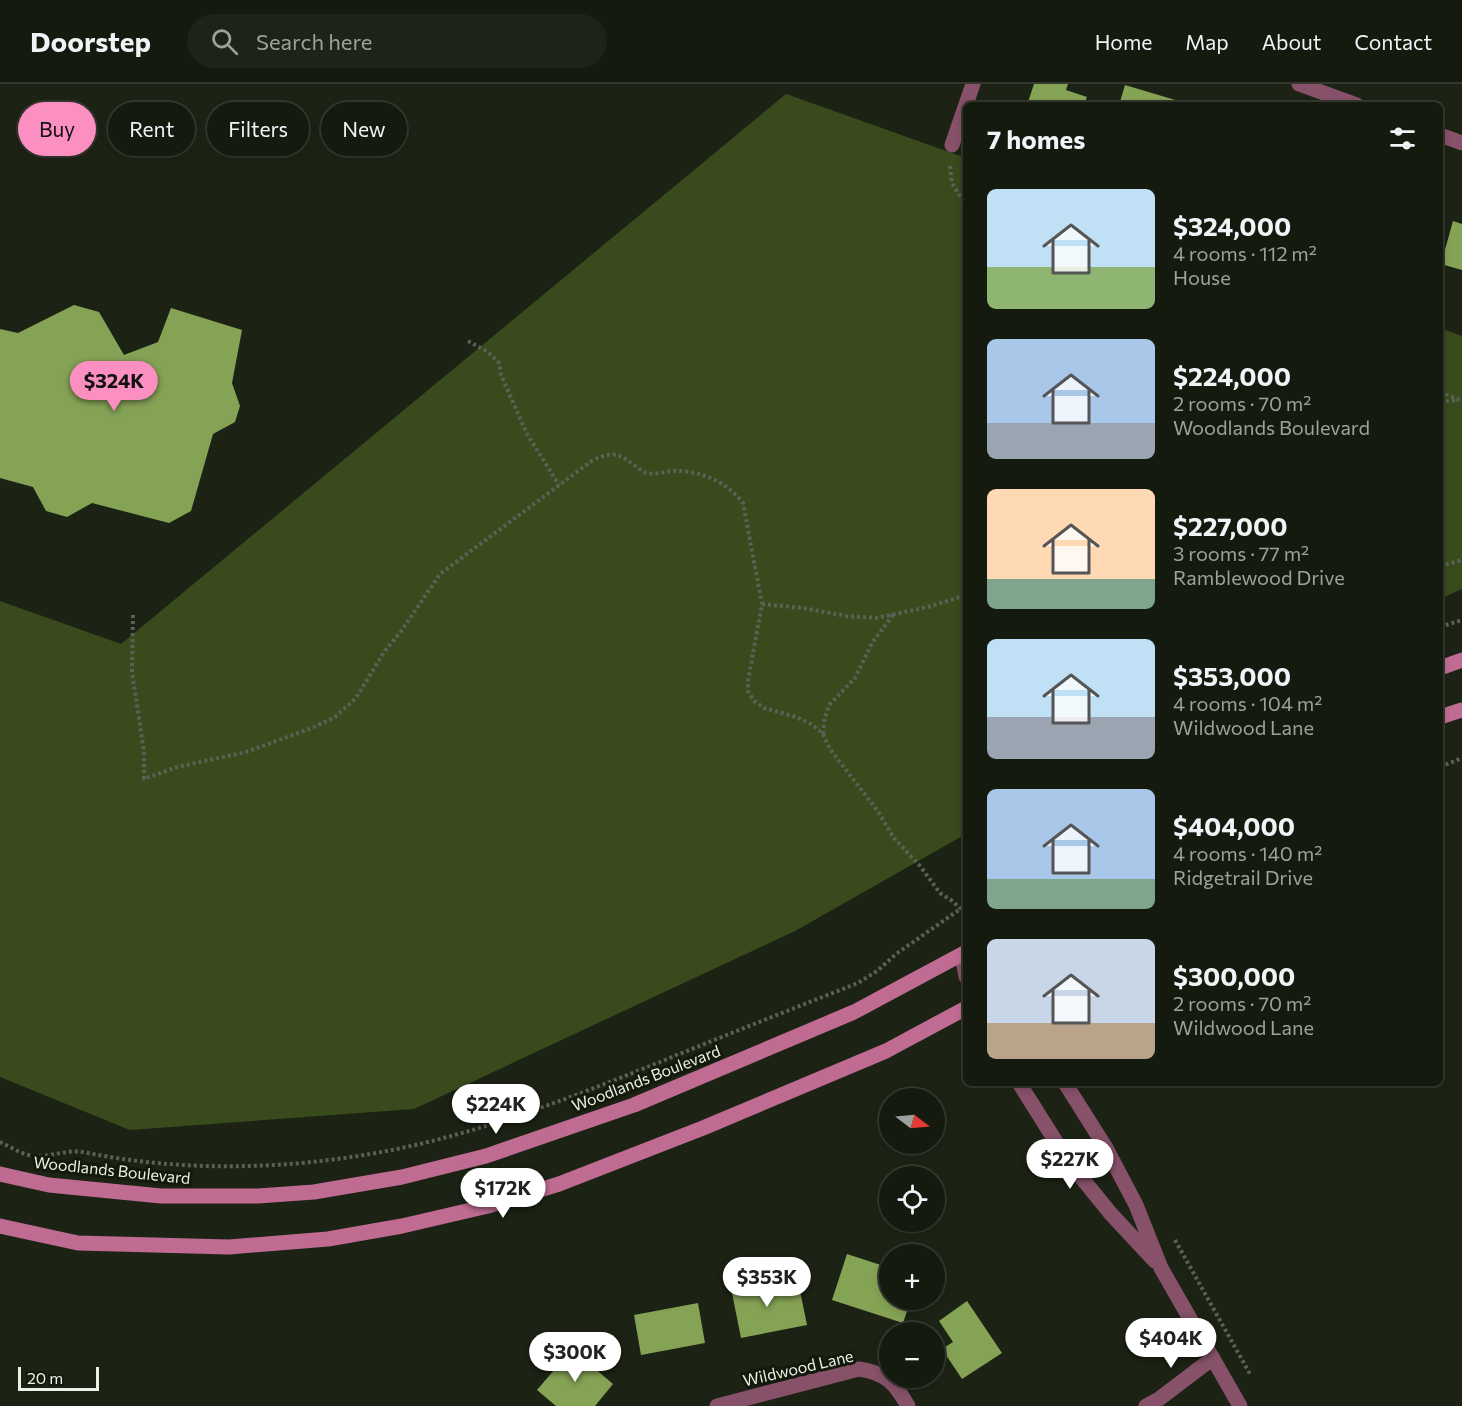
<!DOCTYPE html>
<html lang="en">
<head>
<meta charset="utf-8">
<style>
  :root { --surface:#151a0f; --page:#1e2318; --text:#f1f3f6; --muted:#9da19e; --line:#34382f; --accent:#fc8fc1 }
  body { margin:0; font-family:Commissioner,sans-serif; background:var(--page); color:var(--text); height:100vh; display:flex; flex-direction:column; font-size:22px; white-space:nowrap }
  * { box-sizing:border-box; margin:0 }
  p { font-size:20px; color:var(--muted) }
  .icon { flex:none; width:33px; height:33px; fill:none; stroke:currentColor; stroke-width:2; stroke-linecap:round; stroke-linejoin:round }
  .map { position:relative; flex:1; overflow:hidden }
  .sheet { position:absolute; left:963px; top:18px; width:480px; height:984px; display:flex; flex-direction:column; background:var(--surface); border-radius:9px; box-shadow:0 3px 9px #0003,0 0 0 2px var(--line) }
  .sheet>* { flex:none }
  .guide { position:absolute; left:18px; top:18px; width:570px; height:54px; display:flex; gap:12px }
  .needle { width:39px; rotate:106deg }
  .fabs { position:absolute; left:879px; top:1004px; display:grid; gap:12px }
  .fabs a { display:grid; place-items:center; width:66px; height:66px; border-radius:50%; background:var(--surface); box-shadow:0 3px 9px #0003,0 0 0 2px var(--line); font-size:30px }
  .scale { position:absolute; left:18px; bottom:15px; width:81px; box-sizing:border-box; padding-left:6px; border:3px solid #ecf1e7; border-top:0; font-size:16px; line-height:21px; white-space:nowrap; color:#ecf1e7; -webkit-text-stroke:4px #13190b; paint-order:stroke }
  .price { position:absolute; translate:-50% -51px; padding:0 14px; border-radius:21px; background:#fff; color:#222; font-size:20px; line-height:39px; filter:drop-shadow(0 2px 3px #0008) }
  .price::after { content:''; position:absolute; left:50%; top:36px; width:18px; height:14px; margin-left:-9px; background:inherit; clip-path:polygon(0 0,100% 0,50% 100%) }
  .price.current { background:var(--accent); color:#111 }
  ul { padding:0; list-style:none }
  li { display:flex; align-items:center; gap:18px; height:150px; padding:0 24px }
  li span { display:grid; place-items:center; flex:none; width:168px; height:120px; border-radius:9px; color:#555 }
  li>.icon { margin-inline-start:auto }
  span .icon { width:72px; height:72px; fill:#fffc; stroke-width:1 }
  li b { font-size:26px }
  h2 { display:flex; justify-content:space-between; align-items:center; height:72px; padding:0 24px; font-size:26px }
  .tag { padding:0 21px; border-radius:27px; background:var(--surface); box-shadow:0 3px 9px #0003,0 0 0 2px var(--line); font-size:21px; line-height:54px }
  .tag.current { background:var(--accent); color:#111 }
  header { display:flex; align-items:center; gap:36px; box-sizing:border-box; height:84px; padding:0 30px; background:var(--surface); border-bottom:2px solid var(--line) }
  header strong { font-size:28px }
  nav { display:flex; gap:33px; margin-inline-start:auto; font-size:21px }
  .search { width:420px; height:54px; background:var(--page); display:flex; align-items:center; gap:15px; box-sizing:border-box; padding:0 21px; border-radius:33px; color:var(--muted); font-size:22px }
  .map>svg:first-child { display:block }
</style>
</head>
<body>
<header>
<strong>Doorstep</strong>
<div class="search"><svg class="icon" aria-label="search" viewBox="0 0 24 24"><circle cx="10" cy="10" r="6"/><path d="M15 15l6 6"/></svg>Search here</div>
<nav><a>Home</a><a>Map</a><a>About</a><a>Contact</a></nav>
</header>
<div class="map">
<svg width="1462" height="1322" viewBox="0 0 1462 1322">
  <rect width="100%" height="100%" fill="#1c2314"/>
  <path fill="#394b1c" d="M786,10L966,74V750L795,847L414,1025L130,1046L0,993V517L121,560Z
    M1440,244L1462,252V505L1440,515Z"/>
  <path fill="#85a355" d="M1034,0H1068L1066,6L1087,13L1084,21H1027Z
    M1125,1L1182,18L1181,21H1119Z
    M1453,137L1462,140V186L1441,180Z
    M74,221L99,228L124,271L158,258L171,224L242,246L232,299L240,322L235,338L213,350L191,427L169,439L92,419L67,433L46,427L33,403L0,394V245L18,249Z
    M847,1170L890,1184V1215H911L903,1239L832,1216Z
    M781,1194L784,1210L800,1207L807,1241L741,1254L731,1204Z
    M967,1217L1002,1269L962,1295L942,1265L953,1258L939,1237Z
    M698,1219L705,1259L641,1271L634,1231Z
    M572,1265L613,1300L595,1322H556L537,1306Z"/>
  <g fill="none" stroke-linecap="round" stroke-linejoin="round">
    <path stroke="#5b6154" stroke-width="4" stroke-dasharray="3 3" stroke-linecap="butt" d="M950,82L952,99L966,122
      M468,257L488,268L499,279L501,291L527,350L559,401
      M1440,308L1462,317
      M1440,318L1456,316
      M1440,482L1462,476
      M762,520L803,524L846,532L876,534L928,523L966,511
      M133,531L132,588L144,668V695L177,683L246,668L312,644L335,633L356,614L384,568L402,546L440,490L593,376C613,368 617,368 634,381C638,384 642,387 646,389C655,391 664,388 674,387C700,386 727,398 743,419L762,520L748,597V607L754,617L764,624L796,633L811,640L823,650L830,665L877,726L894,754L920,782L940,809L951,816L966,829
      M1440,543L1462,536
      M823,650L825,633L830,620L855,594L872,559L893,531
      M1440,683L1462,674
      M0,1058C9,1062 19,1069 29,1071C46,1075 65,1065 83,1068C194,1091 314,1085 424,1059C506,1039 583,1009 660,978C726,951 792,925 858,899L877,887L896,870L966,821
      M1175,1156L1250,1290"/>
    <path stroke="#865169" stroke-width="15" d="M1299,0L1357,21
      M1440,51L1462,59
      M952,61L973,0
      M962,871L966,893
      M1019,999L1068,1077L1111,1130L1155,1177
      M1065,999L1106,1064L1136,1121L1161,1184L1240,1322
      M717,1322L859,1285C886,1289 895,1299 908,1322
      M1146,1322L1159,1315L1213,1274"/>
    <path stroke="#c06c92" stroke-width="15" d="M1440,584L1462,576
      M1440,633L1462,626
      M0,1090L49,1101L161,1112H258L314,1108L402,1093L486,1072L634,1021L854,928L966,868
      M0,1142L78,1159L229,1163L328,1155L402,1142L488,1122L559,1100L703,1044L886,967L966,924"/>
  </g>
  <g text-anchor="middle" stroke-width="6" stroke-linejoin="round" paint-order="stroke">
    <g font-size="16" fill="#ecf1e7" stroke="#13190b">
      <text transform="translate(646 994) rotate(-21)" y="6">Woodlands Boulevard</text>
      <text transform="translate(112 1086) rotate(6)" y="6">Woodlands Boulevard</text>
      <text transform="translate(798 1284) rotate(-13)" y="6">Wildwood Lane</text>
    </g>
  </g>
</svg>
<div class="fabs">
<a><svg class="needle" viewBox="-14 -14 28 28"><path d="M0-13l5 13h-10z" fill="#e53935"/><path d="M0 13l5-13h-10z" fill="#9da19e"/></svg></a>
<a><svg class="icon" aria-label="locate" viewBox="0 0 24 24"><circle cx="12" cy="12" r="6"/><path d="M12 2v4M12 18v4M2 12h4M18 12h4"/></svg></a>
<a>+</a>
<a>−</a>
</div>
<div class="scale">20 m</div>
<b class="price current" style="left:114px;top:328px">$324K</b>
<b class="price" style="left:496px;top:1051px">$224K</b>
<b class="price" style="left:1070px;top:1106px">$227K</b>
<b class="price" style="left:503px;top:1135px">$172K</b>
<b class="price" style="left:767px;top:1224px">$353K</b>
<b class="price" style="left:1171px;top:1285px">$404K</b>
<b class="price" style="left:575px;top:1299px">$300K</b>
<div class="guide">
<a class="tag current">Buy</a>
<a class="tag">Rent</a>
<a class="tag">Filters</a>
<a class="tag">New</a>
</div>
<section class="sheet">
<h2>7 homes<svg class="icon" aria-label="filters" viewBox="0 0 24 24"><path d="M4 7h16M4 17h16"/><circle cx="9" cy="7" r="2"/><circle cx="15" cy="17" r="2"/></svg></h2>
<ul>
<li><span style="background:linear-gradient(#bfe0f5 65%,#8fb573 0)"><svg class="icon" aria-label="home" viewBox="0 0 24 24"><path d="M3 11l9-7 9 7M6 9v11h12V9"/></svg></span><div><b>$324,000</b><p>4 rooms · 112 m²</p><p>House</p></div></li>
<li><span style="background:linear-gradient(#a9c7e8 70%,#9aa5b1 0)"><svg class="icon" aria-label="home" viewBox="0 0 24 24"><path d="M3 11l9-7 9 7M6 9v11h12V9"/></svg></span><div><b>$224,000</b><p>2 rooms · 70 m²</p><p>Woodlands Boulevard</p></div></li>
<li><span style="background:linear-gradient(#ffd9b3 75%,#7fa58c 0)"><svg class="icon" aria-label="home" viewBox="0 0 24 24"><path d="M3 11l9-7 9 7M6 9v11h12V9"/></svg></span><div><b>$227,000</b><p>3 rooms · 77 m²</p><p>Ramblewood Drive</p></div></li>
<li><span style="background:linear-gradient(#bfe0f5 65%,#9aa5b1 0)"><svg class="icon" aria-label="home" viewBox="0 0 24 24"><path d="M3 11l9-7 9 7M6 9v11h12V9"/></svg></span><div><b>$353,000</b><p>4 rooms · 104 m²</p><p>Wildwood Lane</p></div></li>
<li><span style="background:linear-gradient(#a9c7e8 75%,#7fa58c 0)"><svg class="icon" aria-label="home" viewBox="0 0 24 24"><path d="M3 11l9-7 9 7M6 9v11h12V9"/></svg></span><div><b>$404,000</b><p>4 rooms · 140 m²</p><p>Ridgetrail Drive</p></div></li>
<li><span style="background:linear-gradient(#c9d6e8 70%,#b9a48a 0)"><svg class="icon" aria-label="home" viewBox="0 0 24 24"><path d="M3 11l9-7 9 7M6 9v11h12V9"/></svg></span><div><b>$300,000</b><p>2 rooms · 70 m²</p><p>Wildwood Lane</p></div></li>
</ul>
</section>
</div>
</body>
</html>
